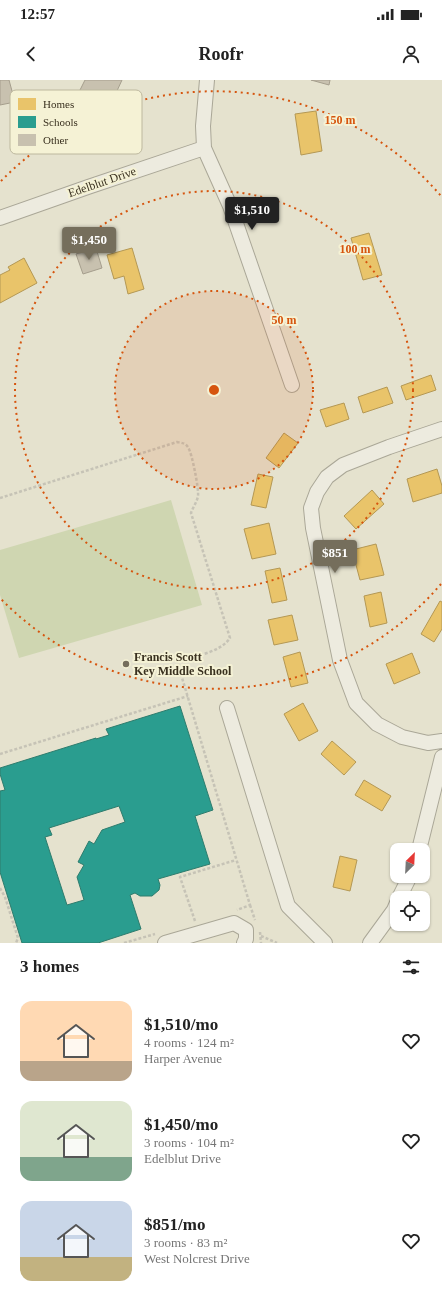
<!DOCTYPE html>
<html lang="en">
<head>
<meta charset="utf-8">
<style>
  :root { --surface:#fff; --page:#f2f2f2; --text:#222; --muted:#767676; --accent:#756e5c }
  body { margin:0; font-family:Georgia,serif; background:var(--page); color:var(--text); height:100vh; display:flex; flex-direction:column; font-size:15px; white-space:nowrap }
  * { box-sizing:border-box; margin:0 }
  p { font-size:13px; color:var(--muted) }
  .icon { flex:none; width:22px; height:22px; fill:none; stroke:currentColor; stroke-width:2; stroke-linecap:round; stroke-linejoin:round }
  .map { position:relative; height:863px; overflow:hidden }
  .panel { display:flex; flex-direction:column; background:var(--surface); flex:1 }
  .panel>* { flex:none }
  .needle { width:26px; rotate:24deg }
  .buttons { position:absolute; left:390px; top:763px; display:grid; gap:8px }
  .buttons a { display:grid; place-items:center; width:40px; height:40px; border-radius:8px; background:var(--surface); box-shadow:0 1px 3px #0004; font-size:20px }
  .price { position:absolute; translate:-50% -34px; padding:0 9px; border-radius:4px; background:var(--accent); color:#fff; font-size:13px; line-height:26px; filter:drop-shadow(0 1px 2px #0008) }
  .price::after { content:''; position:absolute; left:50%; top:24px; width:12px; height:9px; margin-left:-6px; background:inherit; clip-path:polygon(0 0,100% 0,50% 100%) }
  .price.active { background:#222; color:#fff }
  ul { padding:0; list-style:none }
  li { display:flex; align-items:center; gap:12px; height:100px; padding:0 20px }
  li span { display:grid; place-items:center; flex:none; width:112px; height:80px; border-radius:12px; color:#555 }
  li>.icon { margin-inline-start:auto }
  span .icon { width:48px; height:48px; fill:#fffc; stroke-width:1 }
  li b { font-size:17px }
  h2 { display:flex; justify-content:space-between; align-items:center; height:48px; padding:0 20px; font-size:17px }
  .status { display:flex; justify-content:space-between; align-items:center; height:28px; padding:0 20px; background:var(--surface); direction:ltr }
  .status svg { height:11px; fill:currentColor }
  header { display:flex; justify-content:space-between; align-items:center; height:52px; padding:0 20px; background:var(--surface); font-size:18px; font-weight:700 }
  .map>svg:first-child { display:block }
</style>
</head>
<body>
<div class="status"><b>12:57</b><svg viewBox="0 0 49 12"><path d="M0 12V9h3v3zM5 12V6h3v6zM10 12V3h3v9zM15 12V0h3v12zM26 1h20v11H26zM47 4h2v5h-2z"/></svg></div>
<header><svg class="icon" aria-label="back" viewBox="0 0 24 24"><path d="M15 5l-7 7 7 7"/></svg>Roofr<svg class="icon" aria-label="person" viewBox="0 0 24 24"><circle cx="12" cy="8" r="4"/><path d="M4 21q1-7 8-7t8 7"/></svg></header>
<div class="map">
<svg width="442" height="863" viewBox="0 0 442 863">
  <rect width="100%" height="100%" fill="#e5e2ce"/>
  <path fill="#cfd6b1" d="M171,420L202,525L19,578L0,515V470Z"/>
  <path fill="#e9c46a" stroke="#b49854" d="M316,31L322,71L301,75L295,34Z
    M369,153L382,195L363,200L351,158Z
    M132,168L144,209L128,214L124,196L114,199L107,175Z
    M24,178L37,203L0,223V195L10,190L8,187Z
    M431,295L436,310L406,320L401,306Z
    M387,307L393,323L363,333L358,317Z
    M344,323L349,339L326,347L320,330Z
    M284,353L298,363L279,388L266,378Z
    M437,389L442,406V413L413,422L407,399Z
    M258,394L273,397L266,428L251,425Z
    M372,410L384,424L356,449L344,436Z
    M269,443L276,474L252,479L244,449Z
    M376,464L384,495L360,500L352,470Z
    M280,488L287,520L272,523L265,491Z
    M381,512L387,543L370,547L364,516Z
    M440,521L442,522V549L434,562L421,554Z
    M292,535L298,560L274,565L268,540Z
    M300,572L308,603L291,607L283,577Z
    M412,573L420,593L394,604L386,584Z
    M303,623L318,651L299,661L284,634Z
    M332,661L356,682L344,695L321,674Z
    M364,700L391,716L382,731L355,715Z
    M340,776L357,780L350,811L333,807Z"/>
  <path fill="#2a9d8f" stroke="#2e7c6d" fill-rule="evenodd" d="M180,626L213,730L195,736L210,784L158,799L160,805L159,810L152,816H140L135,813L130,815L141,849L98,863H22L0,792V711L5,710L0,694V688L96,658V659L109,655L106,649ZM119,726L125,742L102,750L94,764L89,761L78,782L84,785L77,797L84,820L67,825L45,757L52,755L49,748Z"/>
  <path fill="#c8c1af" stroke="#a59e8d" d="M0,0H9L15,22L0,25Z
    M85,0H122L110,26L79,12Z
    M311,0H330L329,5Z
    M96,168L102,188L83,194L76,174Z"/>
  <g fill="none" stroke-linecap="round" stroke-linejoin="round">
    <g stroke="#aaa797" stroke-width="16">
      <path id="minor" d="M207,0L203,46L204,68L230,126L292,305
        M0,138L88,107L204,68
        M442,349L389,367L343,385L327,397L317,412L311,428L313,448L340,580L356,623L377,644L402,657L428,663L442,661
        M227,628L288,826L325,863
        M419,770L442,677
        M399,818L410,796
        M165,863L234,843L246,850V859L244,863
        M370,863L394,830L397,823"/>
    </g>
    <path stroke="#c6c3b6" stroke-width="2.5" stroke-dasharray="3 2" stroke-linecap="butt" d="M0,418L177,362C182,363 185,363 188,367C192,373 199,409 198,416C197,422 193,427 191,433L230,558C220,573 194,576 177,581L250,825L237,830
      M0,674L188,616
      M0,808L5,817L18,858L16,863
      M250,825L255,840
      M195,841L180,797L236,780
      M260,852L261,863
      M261,856L277,863
      M124,863L155,854"/>
    <use href="#minor" stroke="#edebdf" stroke-width="14"/>
  </g>
  <circle cx="214" cy="310" r="99" fill="#d6550e" fill-opacity=".12"/>
  <g fill="none" stroke="#d6550e" stroke-width="2" stroke-dasharray="2 4">
    <circle cx="214" cy="310" r="99"/>
    <circle cx="214" cy="310" r="199"/>
    <path d="M441 504A298 298 0 0 1 1 519M1 101A298 298 0 0 1 441 116"/>
  </g>
  <circle fill="#756e5c" stroke="#f5f2d5" stroke-width="1.5" cx="126" cy="584" r="4"/>
  <g text-anchor="middle" stroke-width="4" stroke-linejoin="round" paint-order="stroke">
    <g font-size="12" fill="#39301f" stroke="#f5f2d5">
      <text transform="translate(102 102) rotate(-19)" y="4">Edelblut Drive</text>
    </g>
    <g font-size="12" font-weight="bold" fill="#39301f" stroke="#f5f2d5" text-anchor="start">
      <text x="134" y="581">Francis Scott<tspan x="134" dy="14">Key Middle School</tspan></text>
    </g>
  </g>
  <rect x="10" y="10" width="132" height="64" rx="6" fill="#f5f2d5" stroke="#bdb89e" stroke-width="1"/>
  <rect x="18" y="18" width="18" height="12" fill="#e9c46a"/>
  <rect x="18" y="36" width="18" height="12" fill="#2a9d8f"/>
  <rect x="18" y="54" width="18" height="12" fill="#c8c1af"/>
  <g font-size="11" fill="#39301f">
    <text x="43" y="28">Homes</text>
    <text x="43" y="46">Schools</text>
    <text x="43" y="64">Other</text>
  </g>
  <circle cx="214" cy="310" r="6" fill="#d6550e" stroke="#f5f2d5" stroke-width="2"/>
  <g font-size="12" text-anchor="middle" font-weight="bold" fill="#d6550e" stroke="#f5f2d5" stroke-width="4" stroke-linejoin="round" paint-order="stroke">
    <text x="340" y="44">150 m</text>
    <text x="355" y="173">100 m</text>
    <text x="284" y="244">50 m</text>
  </g>
</svg>
<div class="buttons">
<a><svg class="needle" viewBox="-14 -14 28 28"><path d="M0-13l5 13h-10z" fill="#e53935"/><path d="M0 13l5-13h-10z" fill="#767676"/></svg></a>
<a><svg class="icon" aria-label="locate" viewBox="0 0 24 24"><circle cx="12" cy="12" r="6"/><path d="M12 2v4M12 18v4M2 12h4M18 12h4"/></svg></a>
</div>
<b class="price active" style="left:252px;top:151px">$1,510</b>
<b class="price" style="left:89px;top:181px">$1,450</b>
<b class="price" style="left:335px;top:494px">$851</b>
</div>
<section class="panel">
<h2>3 homes<svg class="icon" aria-label="filters" viewBox="0 0 24 24"><path d="M4 7h16M4 17h16"/><circle cx="9" cy="7" r="2"/><circle cx="15" cy="17" r="2"/></svg></h2>
<ul>
<li><span style="background:linear-gradient(#ffd9b3 75%,#b9a48a 0)"><svg class="icon" aria-label="home" viewBox="0 0 24 24"><path d="M3 11l9-7 9 7M6 9v11h12V9"/></svg></span><div><b>$1,510/mo</b><p>4 rooms · 124 m²</p><p>Harper Avenue</p></div><svg class="icon" aria-label="heart" viewBox="0 0 24 24"><path d="M12 20l-8-8c-3-5 5-10 8-4 3-6 11-1 8 4z"/></svg></li>
<li><span style="background:linear-gradient(#dfe7d0 70%,#7fa58c 0)"><svg class="icon" aria-label="home" viewBox="0 0 24 24"><path d="M3 11l9-7 9 7M6 9v11h12V9"/></svg></span><div><b>$1,450/mo</b><p>3 rooms · 104 m²</p><p>Edelblut Drive</p></div><svg class="icon" aria-label="heart" viewBox="0 0 24 24"><path d="M12 20l-8-8c-3-5 5-10 8-4 3-6 11-1 8 4z"/></svg></li>
<li><span style="background:linear-gradient(#c9d6e8 70%,#c2b280 0)"><svg class="icon" aria-label="home" viewBox="0 0 24 24"><path d="M3 11l9-7 9 7M6 9v11h12V9"/></svg></span><div><b>$851/mo</b><p>3 rooms · 83 m²</p><p>West Nolcrest Drive</p></div><svg class="icon" aria-label="heart" viewBox="0 0 24 24"><path d="M12 20l-8-8c-3-5 5-10 8-4 3-6 11-1 8 4z"/></svg></li>
</ul>
</section>
</body>
</html>
